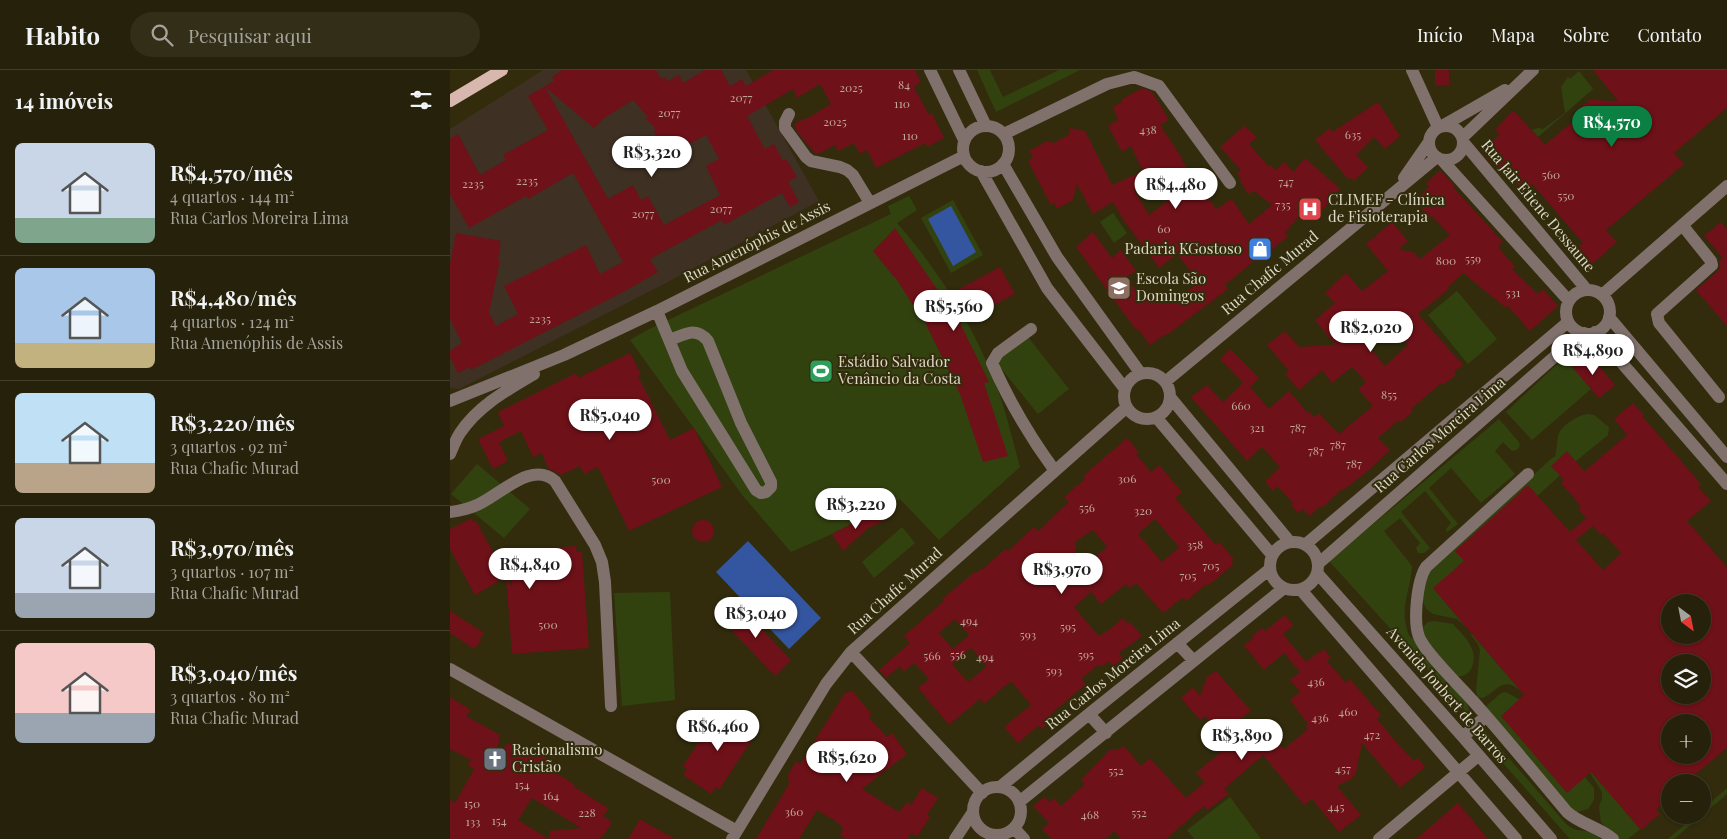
<!DOCTYPE html>
<html lang="pt">
<head>
<meta charset="utf-8">
<style>
  :root { --surface:#26210a; --page:#322e18; --text:#f1f3f6; --muted:#a4a39c; --line:#423e2b; --accent:#0b8043 }
  body { margin:0; font-family:"Playfair Display",serif; background:var(--page); color:var(--text); height:100vh; display:flex; flex-direction:column; font-size:19px; white-space:nowrap }
  * { box-sizing:border-box; margin:0 }
  p { font-size:16px; color:var(--muted) }
  .icon { flex:none; width:28px; height:28px; fill:none; stroke:currentColor; stroke-width:2; stroke-linecap:round; stroke-linejoin:round }
  .map { position:relative; flex:1; overflow:hidden }
  .side { display:flex; flex-direction:column; background:var(--surface); width:450px }
  .side>* { flex:none }
  .needle { width:32px; rotate:148deg }
  .tools { position:absolute; left:1211px; top:524px; display:grid; gap:10px }
  .tools a { display:grid; place-items:center; width:50px; height:50px; border-radius:50%; background:var(--surface); box-shadow:0 1px 4px #0004,0 0 0 1px var(--line); font-size:25px }
  .price { position:absolute; translate:-50% -42px; padding:0 11px; border-radius:18px; background:#fff; color:#222; font-size:16px; line-height:32px; filter:drop-shadow(0 1px 2px #0008) }
  .price::after { content:''; position:absolute; left:50%; top:30px; width:15px; height:11px; margin-left:-8px; background:inherit; clip-path:polygon(0 0,100% 0,50% 100%) }
  .price.active { background:var(--accent); color:#fff }
  ul { padding:0; list-style:none }
  li { display:flex; align-items:center; gap:15px; height:125px; padding:0 15px }
  li+li { border-top:1px solid var(--line) }
  li span { display:grid; place-items:center; flex:none; width:140px; height:100px; border-radius:8px; color:#555 }
  li>.icon { margin-inline-start:auto }
  span .icon { width:60px; height:60px; fill:#fffc; stroke-width:1 }
  li b { font-size:21px }
  h2 { display:flex; justify-content:space-between; align-items:center; height:60px; padding:0 15px; font-size:21px }
  header { display:flex; align-items:center; gap:30px; box-sizing:border-box; height:70px; padding:0 25px; background:var(--surface); border-bottom:1px solid var(--line) }
  header strong { font-size:24px }
  nav { display:flex; gap:28px; margin-inline-start:auto; font-size:18px }
  .search { width:350px; height:45px; background:var(--page); display:flex; align-items:center; gap:12px; box-sizing:border-box; padding:0 18px; border-radius:28px; color:var(--muted); font-size:19px }
  main { display:flex; flex:1; min-height:0 }
  .map>svg:first-child { display:block }
</style>
</head>
<body>
<header>
<strong>Habito</strong>
<div class="search"><svg class="icon" aria-label="search" viewBox="0 0 24 24"><circle cx="10" cy="10" r="6"/><path d="M15 15l6 6"/></svg>Pesquisar aqui</div>
<nav><a>Início</a><a>Mapa</a><a>Sobre</a><a>Contato</a></nav>
</header>
<main>
<section class="side">
<h2>14 imóveis<svg class="icon" aria-label="filters" viewBox="0 0 24 24"><path d="M4 7h16M4 17h16"/><circle cx="9" cy="7" r="2"/><circle cx="15" cy="17" r="2"/></svg></h2>
<ul>
<li><span style="background:linear-gradient(#c9d6e8 75%,#7fa58c 0)"><svg class="icon" aria-label="home" viewBox="0 0 24 24"><path d="M3 11l9-7 9 7M6 9v11h12V9"/></svg></span><div><b>R$4,570/mês</b><p>4 quartos · 144 m²</p><p>Rua Carlos Moreira Lima</p></div></li>
<li><span style="background:linear-gradient(#a9c7e8 75%,#c2b280 0)"><svg class="icon" aria-label="home" viewBox="0 0 24 24"><path d="M3 11l9-7 9 7M6 9v11h12V9"/></svg></span><div><b>R$4,480/mês</b><p>4 quartos · 124 m²</p><p>Rua Amenóphis de Assis</p></div></li>
<li><span style="background:linear-gradient(#bfe0f5 70%,#b9a48a 0)"><svg class="icon" aria-label="home" viewBox="0 0 24 24"><path d="M3 11l9-7 9 7M6 9v11h12V9"/></svg></span><div><b>R$3,220/mês</b><p>3 quartos · 92 m²</p><p>Rua Chafic Murad</p></div></li>
<li><span style="background:linear-gradient(#c9d6e8 75%,#9aa5b1 0)"><svg class="icon" aria-label="home" viewBox="0 0 24 24"><path d="M3 11l9-7 9 7M6 9v11h12V9"/></svg></span><div><b>R$3,970/mês</b><p>3 quartos · 107 m²</p><p>Rua Chafic Murad</p></div></li>
<li><span style="background:linear-gradient(#f6c9c9 70%,#9aa5b1 0)"><svg class="icon" aria-label="home" viewBox="0 0 24 24"><path d="M3 11l9-7 9 7M6 9v11h12V9"/></svg></span><div><b>R$3,040/mês</b><p>3 quartos · 80 m²</p><p>Rua Chafic Murad</p></div></li>
</ul>
</section>
<div class="map">
<svg width="1277" height="769" viewBox="0 0 1277 769">
  <rect width="100%" height="100%" fill="#322c0d"/>
  <path fill="#3e3023" d="M93,0H296L369,131L214,214L9,319L0,318V59Z"/>
  <path fill="#32420f" d="M527,0H540L553,27L609,0H630L546,42Z
    M1129,1L1143,19L1088,67L1082,60L1088,58L1093,59L1115,43L1111,17L1118,7L1120,9Z
    M459,126L467,140L447,153C490,202 525,258 548,320C557,345 563,372 570,397L489,470L450,429L382,464L341,482L293,426L180,270L197,260L441,144L438,136Z
    M503,130L533,185L501,203L471,148Z
    M663,143L677,163L664,173L650,152Z
    M1007,221L1047,269L1018,294L978,245Z
    M578,267L619,319L588,344L546,292Z
    M1115,287L1141,319L1082,370L1056,342Z
    M1137,344L1144,345L1159,357L1158,365L1126,391L984,519L1016,557L1007,549L983,544L976,539L972,529L974,505L1102,388L1105,387C1107,380 1107,372 1108,366C1111,355 1127,346 1137,344Z
    M1049,349L1068,371L1070,375L1067,380L1062,381L1053,372L1045,381L1065,404L1031,433L1001,398L979,418L1008,454L997,462L996,459L1001,453L975,421L951,442L980,478L974,483H968L966,478L970,473L950,448L934,461L962,496C961,521 948,538 959,565L1017,632L1019,640L1018,644L879,491Z
    M27,394L80,439L54,468L1,424Z
    M452,457L465,473L424,508L412,492Z
    M220,522L225,630L172,636L164,523Z
    M985,551L1003,554C1009,561 1019,570 1022,579C1027,591 1021,609 1006,606L973,570L972,558L978,552Z
    M1022,564L1071,621C1053,606 1049,619 1033,628L1028,627L1026,621L1030,580L1028,574L1021,565Z
    M1056,622L1070,630L1144,718V730L1138,739L1127,742H1121L1035,637L1051,623Z
    M1031,656L1116,754C1130,766 1137,755 1150,769H1120L1023,659Z
    M1142,702L1190,759L1178,769H1165L1151,752L1149,737L1152,728V722L1140,703Z
    M1277,718V724L1224,769H1218L1246,745H1252L1253,739Z
    M780,727L811,769H744L737,760Z"/>
  <path fill="#3456a0" d="M501,136L526,182L503,196L478,149Z
    M298,471L371,548L339,579L266,502Z"/>
  <path fill="#6e1118" fill-rule="evenodd" d="M112,0H206L211,9L215,7L218,11L229,5L233,13L255,0H271L280,16L292,9L296,16L323,0H465L471,12L464,17L479,45L482,43L494,68L477,77L475,73L426,98L417,80L410,84L404,73L388,81L385,75L368,84L365,83L348,63L344,54L356,48V49L381,34L370,14L347,28L343,19L297,46L315,79L324,74L333,91L336,89L347,107L338,112L349,132L340,137L332,123L274,155L272,150L200,189L208,202L175,221L21,300L20,297L8,303L0,287V281L12,273L0,249V194L6,163L51,171L48,190H50L39,243L46,256L68,244L54,216L136,175L150,204L173,192L123,103L78,129L76,126L19,158L0,124V69L8,64L30,105L56,90L53,85L98,60L78,26L104,11L102,7ZM95,17L144,58L152,51L151,50L183,30L198,47L195,48L206,59L203,61L212,71L210,74L219,85L256,65L269,89L256,96L270,125L214,155L198,126L191,130L183,115L158,129Z
    M985,0H999V15H985Z
    M1143,0H1277V38L1224,83L1234,94L1156,160L1167,172L1139,197L1124,181L1133,173L1082,114L1074,121L1058,104L1055,107L1032,81L1050,64L1045,60L1062,41L1066,43L1095,75L1128,47V39L1140,30L1168,31Z
    M692,18L702,22L719,50L710,55L732,88L731,89L766,139L782,129L799,154L822,135L804,121L798,124L789,109L791,108L787,103L791,100L770,77L794,56L807,67L799,74L819,97L821,95L825,100L835,92L843,102L855,88L890,119L862,153L851,144L835,163L838,166L811,189L810,186L775,215L778,219L717,265L716,264L700,275L688,259L686,260L626,177L643,162L662,188L671,180L686,201L676,207L692,228L701,222L708,233L715,228L720,234L748,213L744,209L746,208L727,184L709,198L673,149L663,132L643,144L627,114L623,130L607,139L604,133L601,135L578,91L583,88L579,81L597,71L604,73L620,64V58L635,61L662,115L693,101L681,76L672,82L658,56L668,50L663,37L672,32L671,30ZM705,107L720,129L699,145L684,120Z
    M928,32L950,66L935,79L924,67L906,85L918,97L904,111L900,107L898,109L865,70L880,58L882,62Z
    M989,101H991L1005,116L1003,117L1053,172L1048,177L1065,197L1062,199L1088,224L1093,219L1108,236L1080,261L1058,236L1056,238L1013,203L997,218L999,219L968,244L1013,295L1004,302L1006,305L993,315L991,313L961,339L963,341L951,352L949,350L928,368L940,380L920,399L894,420L892,419L872,438L870,436L860,446L853,439L848,443L841,435L843,433L827,416L823,421L815,412L830,397L812,377L797,391L741,327L757,315L773,332L793,313L770,289L780,279L809,308L800,317L819,339L839,321L858,343L860,342L864,347L869,343L889,364L923,336L908,319L916,312L902,297L882,313L872,300L849,320L835,304L839,301L817,275L835,261L849,277L885,275L865,250L885,233L875,223L896,203L912,221L938,201L916,174L942,152L958,171L949,179L965,183L970,189L1000,165L982,146L980,148L965,131L979,117L976,113ZM922,246L931,256L937,251L958,275L935,296L905,260Z
    M1271,152L1277,159V256L1246,220L1268,201L1270,197L1269,191L1273,188L1254,166Z
    M445,158L489,222L493,220L496,226L550,197L565,224L510,253L539,312L534,313L558,386L533,392L510,324L468,238H465L445,207H444L423,181Z
    M180,283L191,304L188,306L220,370L244,358L272,417L179,461L148,397L134,404L130,396L111,405L98,398L92,383L83,387L71,361L49,372L58,391L43,399L28,369L54,356L48,342L126,303L128,308Z
    M1138,283L1165,315L1149,328L1122,297Z
    M1183,333L1194,345L1193,347L1251,414L1248,417L1261,431L1237,451L1277,497V678L1236,712H1220V727L1206,740L1210,744L1191,760L1141,702L1117,723L1051,646L1074,625L983,518L1014,491L1005,481L1078,415L1120,462L1136,448L1128,439L1131,436L1111,413L1114,410L1101,396L1117,381L1134,401L1137,399L1177,365L1164,349ZM1143,456L1151,465L1153,463L1171,483L1153,500L1126,470ZM1220,532H1252V565H1220ZM1220,592H1252V625H1220ZM1220,652H1252V685H1220Z
    M677,368L689,382L686,384L701,402L709,395L732,422L725,428L766,475L769,472L784,489L781,492L784,494L758,516L756,514L738,530L732,528L713,543L686,513L680,518L676,514L651,534L641,522L624,537L646,563L650,566L654,562L655,563L673,548L678,554L680,552L692,566L669,583L673,588L663,597L659,591L653,596L648,595L631,609L636,614L600,645L603,649L592,659L589,655L568,673L554,657L581,635L561,611L534,634L530,629L499,655L468,618L479,609L464,593L454,602L450,596L436,608L429,600L460,573L454,566L494,531L492,529L525,502L526,503L531,499L532,500L555,479L558,481L584,457L588,461L619,432L614,427L635,409L633,406ZM705,449L729,477L712,492L688,464ZM643,460L657,477L623,506L626,471ZM505,549L519,565L503,579L489,563ZM521,578L537,596L518,612L502,594Z
    M426,441L432,452L418,458L393,481L382,464Z
    M22,448L23,452L26,451L62,517V481L127,476L126,482H132L139,578L62,584L56,507L25,525L0,479V459Z
    M242 461a11 11 0 1 1 22 0a11 11 0 1 1-22 0Z
    M287,533L341,590L325,606L270,548Z
    M0,541L34,563L30,569L32,570L24,579L0,563Z
    M835,545L843,555L833,564L856,592L869,582L870,583L874,579L881,588L877,591L896,613L900,609L931,645L927,649L948,674L964,691L968,688L975,697L950,718L912,673L906,703L902,709L887,716L911,745L889,762L862,729L854,735L813,685L774,719L779,724L757,740L754,736L716,769H671L664,761L656,769H602L592,759L599,753L583,736L594,727L599,732L604,728L611,736L635,714L631,710L660,680L669,679L674,676L691,696L700,688L736,728L755,712L746,703L787,668L795,677L816,658L834,679L858,659L856,656L858,654L840,630L850,622L840,610L850,602L834,583L814,600L794,576L803,568L802,566L812,558L815,561Z
    M766,601L801,641L770,664L755,646L750,650L731,628L743,617L750,626L757,607Z
    M399,622H403L421,643L419,648L437,667L442,663L457,684L412,719L449,742L457,732L461,735L472,718L488,728L477,745L480,747L467,767L461,763L458,769H396L390,765L393,759L387,752L367,740L349,769H306L339,714L338,705L346,691L350,694L395,623Z
    M0,627L21,640L16,646L50,665L47,681L65,670L70,685L84,680L103,692L99,699L124,714L123,716L159,739L153,746L162,752L154,765L149,769H100L99,761L131,758L82,728L68,750L99,769H0V730L5,733L24,699L18,695L21,690L0,679Z
    M271,638L307,662L269,720L266,717L261,724L233,705L237,699L233,696Z
    M1008,733L1038,769H966Z
    M190,749L200,755L225,769H178Z"/>
  <g fill="none" stroke-linecap="round" stroke-linejoin="round">
    <path stroke="#81716d" stroke-width="12" d="M480,0L514,70
      M509,0L536,56
      M962,0L988,57
      M339,44L335,52V58L356,87L361,91L390,97L397,100L403,105L420,133
      M994,55L1055,20
      M979 73a17 17 0 1 1 34 0a17 17 0 1 1-34 0Z
      M513 79a23 23 0 1 1 46 0a23 23 0 1 1-46 0Z
      M554,64L657,14L684,7L709,16L780,113
      M1013,67L1083,0
      M1014,73L1137,220
      M992,90L1119,231
      M553,94L607,187L691,304
      M531,101L597,218L675,319
      M954,108L979,72
      M1233,156L1261,191L1262,195L1207,244L1209,253L1269,327
      M1116 242a22 22 0 1 1 44 0a22 22 0 1 1-44 0Z
      M1152,225L1277,116
      M207,241L232,301L306,420L311,423L316,422L321,417V412L291,353L258,271C246,256 235,264 220,270
      M1159,247L1277,387
      M581,259L548,283L542,293C559,331 580,367 605,401
      M1145,262L1277,414
      M674 326a23 23 0 1 1 46 0a23 23 0 1 1-46 0Z
      M715,312L987,87
      M720,327L840,472
      M0,331L114,285L207,241L514,86
      M706,347L822,485
      M0,384C3,377 6,369 10,363C28,336 57,320 84,304
      M1078,404L976,497C967,511 963,551 969,567C976,584 1010,616 1023,631C1055,667 1086,705 1117,742C1130,754 1149,757 1163,769
      M0,442C9,441 18,439 27,435C49,426 81,390 105,411L145,475L152,492L155,512L161,636
      M820 496a24 24 0 1 1 48 0a24 24 0 1 1-48 0Z
      M856,474L1118,252
      M869,493L1119,274L1134,263
      M868,504L1013,667L1101,769
      M851,520L1066,769
      M727,573L744,591
      M401,582L532,723
      M0,599L287,761
      M639,644L656,663
      M1013,667L1036,646
      M550,717L639,644L820,499
      M523 741a24 24 0 1 1 48 0a24 24 0 1 1-48 0Z
      M569,732L834,518
      M564,758L574,769
      M282,769L376,614L401,582L677,337
      M505,769L523,742
      M929,769L1028,686"/>
    <path stroke="#d8b7ae" stroke-width="12" d="M0,31L52,0"/>
  </g>
  <defs>
    <g id="hospital-square" transform="scale(1.25)"><rect x="-9" y="-9" width="18" height="18" rx="4" fill="#e0444e" stroke="#322c0d"/><path d="M-5-5h3v3.5h4V-5h3V5h-3V1.5h-4V5h-3Z" fill="#fff"/></g>
    <g id="shop-square" transform="scale(1.25)"><rect x="-9" y="-9" width="18" height="18" rx="4" fill="#3f7fe0" stroke="#322c0d"/><path d="M-5-2.5h2.3a2.7 3.5 0 0 1 5.4 0H5L5.5 6h-11ZM-1.5-2.5h3a1.5 2.3 0 0 0-3 0Z" fill="#fff"/></g>
    <g id="school-square" transform="scale(1.25)"><rect x="-9" y="-9" width="18" height="18" rx="4" fill="#8d6e63" stroke="#322c0d"/><path d="M0-5L7-2L0 1L-7-2ZM-4 1L0 2.5L4 1V4Q0 6-4 4Z" fill="#fff"/></g>
    <g id="stadium-square" transform="scale(1.25)"><rect x="-9" y="-9" width="18" height="18" rx="4" fill="#2e9e5b" stroke="#322c0d"/><path d="M0-5a6.5 5 0 1 0 0 10a6.5 5 0 1 0 0-10ZM-3.5-1.8h7v3.6h-7Z" fill="#fff"/></g>
    <g id="church-square" transform="scale(1.25)"><rect x="-9" y="-9" width="18" height="18" rx="4" fill="#6b7280" stroke="#322c0d"/><path d="M-1.2-6h2.4v3.5h3.3v2.4h-3.3V6h-2.4V-.1h-3.3v-2.4h3.3Z" fill="#fff"/></g>
  </defs>
  <g fill-rule="evenodd">
    <use href="#hospital-square" x="860" y="139"/>
    <use href="#shop-square" x="810" y="179"/>
    <use href="#school-square" x="669" y="218"/>
    <use href="#stadium-square" x="371" y="301"/>
    <use href="#church-square" x="45" y="689"/>
  </g>
  <g text-anchor="middle" stroke-width="4" stroke-linejoin="round" paint-order="stroke">
    <g font-size="12" fill="#c0a69a">
      <text x="454" y="19">84</text>
      <text x="401" y="22">2025</text>
      <text x="291" y="32">2077</text>
      <text x="452" y="38">110</text>
      <text x="219" y="47">2077</text>
      <text x="385" y="56">2025</text>
      <text x="698" y="64">438</text>
      <text x="903" y="69">635</text>
      <text x="460" y="70">110</text>
      <text x="1101" y="109">560</text>
      <text x="77" y="115">2235</text>
      <text x="836" y="116">747</text>
      <text x="23" y="118">2235</text>
      <text x="1116" y="130">550</text>
      <text x="833" y="139">735</text>
      <text x="271" y="143">2077</text>
      <text x="193" y="148">2077</text>
      <text x="714" y="163">60</text>
      <text x="1023" y="193">559</text>
      <text x="996" y="195">800</text>
      <text x="1063" y="227">531</text>
      <text x="90" y="253">2235</text>
      <text x="939" y="329">855</text>
      <text x="791" y="340">660</text>
      <text x="807" y="362">321</text>
      <text x="848" y="362">787</text>
      <text x="888" y="379">787</text>
      <text x="866" y="385">787</text>
      <text x="904" y="398">787</text>
      <text x="677" y="413">306</text>
      <text x="211" y="414">500</text>
      <text x="637" y="442">556</text>
      <text x="693" y="445">320</text>
      <text x="745" y="479">358</text>
      <text x="761" y="500">705</text>
      <text x="738" y="510">705</text>
      <text x="519" y="555">494</text>
      <text x="98" y="559">500</text>
      <text x="618" y="561">595</text>
      <text x="578" y="569">593</text>
      <text x="508" y="589">556</text>
      <text x="636" y="589">595</text>
      <text x="482" y="590">566</text>
      <text x="535" y="591">494</text>
      <text x="604" y="605">593</text>
      <text x="866" y="616">436</text>
      <text x="898" y="646">460</text>
      <text x="870" y="652">436</text>
      <text x="922" y="669">472</text>
      <text x="893" y="703">457</text>
      <text x="666" y="705">552</text>
      <text x="72" y="719">154</text>
      <text x="101" y="730">164</text>
      <text x="22" y="738">150</text>
      <text x="886" y="741">445</text>
      <text x="344" y="746">360</text>
      <text x="137" y="747">228</text>
      <text x="689" y="747">552</text>
      <text x="640" y="749">468</text>
      <text x="49" y="755">154</text>
      <text x="23" y="756">133</text>
    </g>
    <g font-size="15" fill="#dbd8c6" stroke="#322c0d" text-anchor="start">
      <text x="878" y="135">CLIMEF - Clínica<tspan x="878" dy="17">de Fisioterapia</tspan></text>
      <text x="792" y="184" text-anchor="end">Padaria KGostoso</text>
      <text x="686" y="214">Escola São<tspan x="686" dy="17">Domingos</tspan></text>
      <text x="388" y="297">Estádio Salvador<tspan x="388" dy="17">Venâncio da Costa</tspan></text>
      <text x="62" y="685">Racionalismo<tspan x="62" dy="17">Cristão</tspan></text>
    </g>
    <g font-size="15" fill="#dbd8c6" stroke="#322c0d">
      <text transform="translate(1088 136) rotate(50)" y="5">Rua Jair Etiene Dessaune</text>
      <text transform="translate(307 172) rotate(-27)" y="5">Rua Amenóphis de Assis</text>
      <text transform="translate(820 203) rotate(-40)" y="5">Rua Chafic Murad</text>
      <text transform="translate(990 365) rotate(-41)" y="5">Rua Carlos Moreira Lima</text>
      <text transform="translate(445 521) rotate(-42)" y="5">Rua Chafic Murad</text>
      <text transform="translate(663 604) rotate(-39)" y="5">Rua Carlos Moreira Lima</text>
      <text transform="translate(997 625) rotate(49)" y="5">Avenida Joubert de Barros</text>
    </g>
  </g>
</svg>
<div class="tools">
<a><svg class="needle" viewBox="-14 -14 28 28"><path d="M0-13l5 13h-10z" fill="#e53935"/><path d="M0 13l5-13h-10z" fill="#a4a39c"/></svg></a>
<a><svg class="icon" aria-label="layers" viewBox="0 0 24 24"><path d="M12 4l9 5-9 5-9-5zM3 14l9 5 9-5"/></svg></a>
<a>+</a>
<a>−</a>
</div>
<b class="price active" style="left:1162px;top:78px">R$4,570</b>
<b class="price" style="left:202px;top:108px">R$3,320</b>
<b class="price" style="left:726px;top:140px">R$4,480</b>
<b class="price" style="left:504px;top:262px">R$5,560</b>
<b class="price" style="left:921px;top:283px">R$2,020</b>
<b class="price" style="left:1143px;top:306px">R$4,890</b>
<b class="price" style="left:160px;top:371px">R$5,040</b>
<b class="price" style="left:406px;top:460px">R$3,220</b>
<b class="price" style="left:80px;top:520px">R$4,840</b>
<b class="price" style="left:612px;top:525px">R$3,970</b>
<b class="price" style="left:306px;top:569px">R$3,040</b>
<b class="price" style="left:268px;top:682px">R$6,460</b>
<b class="price" style="left:792px;top:691px">R$3,890</b>
<b class="price" style="left:397px;top:713px">R$5,620</b>
</div>
</main>
</body>
</html>
